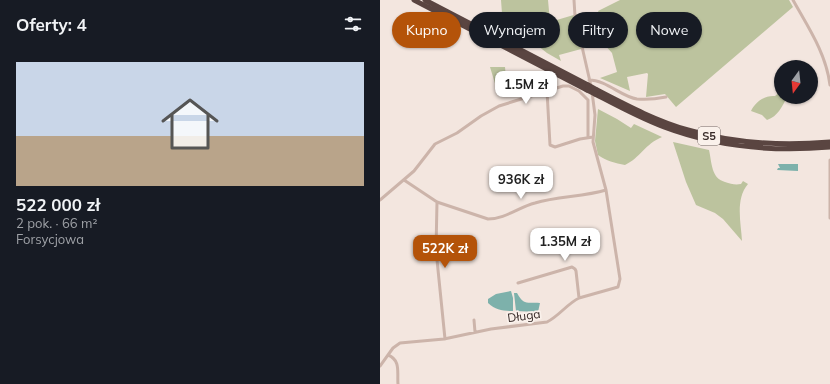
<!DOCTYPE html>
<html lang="pl">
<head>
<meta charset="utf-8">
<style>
  :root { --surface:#171b24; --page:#242831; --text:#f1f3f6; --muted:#9ea1a6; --accent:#b45309 }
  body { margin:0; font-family:Mulish,sans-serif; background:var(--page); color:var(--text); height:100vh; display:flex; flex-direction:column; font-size:15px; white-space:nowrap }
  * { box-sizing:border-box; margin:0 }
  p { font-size:13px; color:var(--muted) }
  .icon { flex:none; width:22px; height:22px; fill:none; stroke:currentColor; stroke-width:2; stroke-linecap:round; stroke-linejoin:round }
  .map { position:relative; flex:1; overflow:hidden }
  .panel { display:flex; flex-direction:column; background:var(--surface); width:380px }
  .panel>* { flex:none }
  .banner { position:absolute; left:12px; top:12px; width:378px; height:36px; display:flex; gap:8px }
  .needle { width:26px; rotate:195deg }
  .controls { position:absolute; left:394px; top:60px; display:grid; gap:8px }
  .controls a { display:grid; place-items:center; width:44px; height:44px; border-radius:50%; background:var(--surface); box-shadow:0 1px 3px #0004; font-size:20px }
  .price { position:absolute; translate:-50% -34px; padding:0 9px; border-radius:8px; background:#fff; color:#222; font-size:13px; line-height:26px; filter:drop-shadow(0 1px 2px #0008) }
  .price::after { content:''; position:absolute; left:50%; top:24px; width:12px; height:9px; margin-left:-6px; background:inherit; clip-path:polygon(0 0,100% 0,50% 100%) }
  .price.current { background:var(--accent); color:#fff }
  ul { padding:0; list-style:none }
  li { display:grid; align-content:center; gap:8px; height:212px; padding:0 16px }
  li span { display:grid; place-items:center; height:124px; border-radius:0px; color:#555 }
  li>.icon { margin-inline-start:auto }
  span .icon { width:72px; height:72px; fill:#fffc; stroke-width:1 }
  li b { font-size:17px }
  h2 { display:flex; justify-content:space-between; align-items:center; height:48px; padding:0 16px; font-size:17px }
  .chip { padding:0 14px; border-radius:18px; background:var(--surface); box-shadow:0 1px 3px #0004; font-size:14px; line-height:36px }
  .chip.current { background:var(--accent); color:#fff }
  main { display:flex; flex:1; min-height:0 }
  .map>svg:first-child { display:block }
</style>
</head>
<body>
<main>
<section class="panel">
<h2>Oferty: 4<svg class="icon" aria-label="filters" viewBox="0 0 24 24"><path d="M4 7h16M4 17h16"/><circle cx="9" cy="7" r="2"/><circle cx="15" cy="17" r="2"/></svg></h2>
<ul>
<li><span style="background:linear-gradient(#c9d6e8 60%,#b9a48a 0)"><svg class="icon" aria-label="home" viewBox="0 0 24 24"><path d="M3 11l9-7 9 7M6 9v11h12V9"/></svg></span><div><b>522 000 zł</b><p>2 pok. · 66 m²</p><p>Forsycjowa</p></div></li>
</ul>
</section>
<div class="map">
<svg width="450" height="384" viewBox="0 0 450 384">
  <rect width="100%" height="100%" fill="#f3e6df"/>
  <path fill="#bcc39e" d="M121,0H168L170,22L197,14L205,48L179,55L181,61L167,53L153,42L123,27Z
    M240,0H409L413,7L296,107L285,94L266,97L268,74L267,73L247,77L250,91L220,78L237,72L232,53L223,43L219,35C224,20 224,25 218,11Z
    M110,67H125L127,89L117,90Z
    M401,91V97H407C402,107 398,116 387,120L382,115L371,111C375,102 385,95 395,96Z
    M218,109L237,119L251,128L254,124L282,137C265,144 260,158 245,165C235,163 226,161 218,155L215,141Z
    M293,142L329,150C332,163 331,178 345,182C351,184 355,185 361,184L363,181L368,184C355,199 361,223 362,241L343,219L335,213L316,205L306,182Z"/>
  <path fill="#7db1ab" d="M398,164H418V171L397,170L398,168H400Z
    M131,291L133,298V311C122,311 116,310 108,303V299L116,294Z
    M134,293H137C144,306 147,302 160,303L158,312L136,311Z"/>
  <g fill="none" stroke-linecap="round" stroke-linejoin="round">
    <path stroke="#ccb4aa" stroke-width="3" d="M194,0L195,16L211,86
      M413,0C428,27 446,53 450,85
      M209,80C226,80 242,97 257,99C267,100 276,99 286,97
      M167,91L170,145L175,147L200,139L213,137
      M450,160V218
      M24,180L57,202L108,219C125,219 139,207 155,203C178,196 203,197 226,190
      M0,200L34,171L55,144L77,133L101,116L119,106L183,86H189L199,91L208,100V137
      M57,202L56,250L65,339
      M138,283L192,267L195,269L196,271L199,298
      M94,320L95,332
      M8,355C21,360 17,373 18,384
      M0,366L13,348L20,343L64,339L111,329L167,322C179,316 187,304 199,298L238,287L240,279L226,190L213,142L215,115L212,92"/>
    <path stroke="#5a4541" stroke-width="5" d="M34,0L207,90
      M45,0L208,85
      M217,90C246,105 276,121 308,130C355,144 402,146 450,142
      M215,94C238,106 260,118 284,127C337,147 394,152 450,147"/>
    <path stroke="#5a4541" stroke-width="5" d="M208,85L217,90
      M207,90L215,94"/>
  </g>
  <g text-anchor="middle" stroke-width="3.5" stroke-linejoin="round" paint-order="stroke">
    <rect fill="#faf1eb" stroke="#736764" stroke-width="1" x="318" y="127" width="22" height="18" rx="3"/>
    <g font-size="11" font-weight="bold" fill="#392c2a">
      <text x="329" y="140">S5</text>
    </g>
    <g font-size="12" fill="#392c2a" stroke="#faf1eb">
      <text transform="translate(144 316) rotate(-8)" y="4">Długa</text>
    </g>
  </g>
</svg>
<div class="controls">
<a><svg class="needle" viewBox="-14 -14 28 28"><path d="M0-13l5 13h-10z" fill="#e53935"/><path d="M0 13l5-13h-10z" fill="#9ea1a6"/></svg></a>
</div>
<b class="price" style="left:146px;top:105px">1.5M zł</b>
<b class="price" style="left:141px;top:200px">936K zł</b>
<b class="price" style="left:185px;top:262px">1.35M zł</b>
<b class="price current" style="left:65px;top:269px">522K zł</b>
<div class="banner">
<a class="chip current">Kupno</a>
<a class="chip">Wynajem</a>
<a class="chip">Filtry</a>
<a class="chip">Nowe</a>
</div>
</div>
</main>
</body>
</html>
